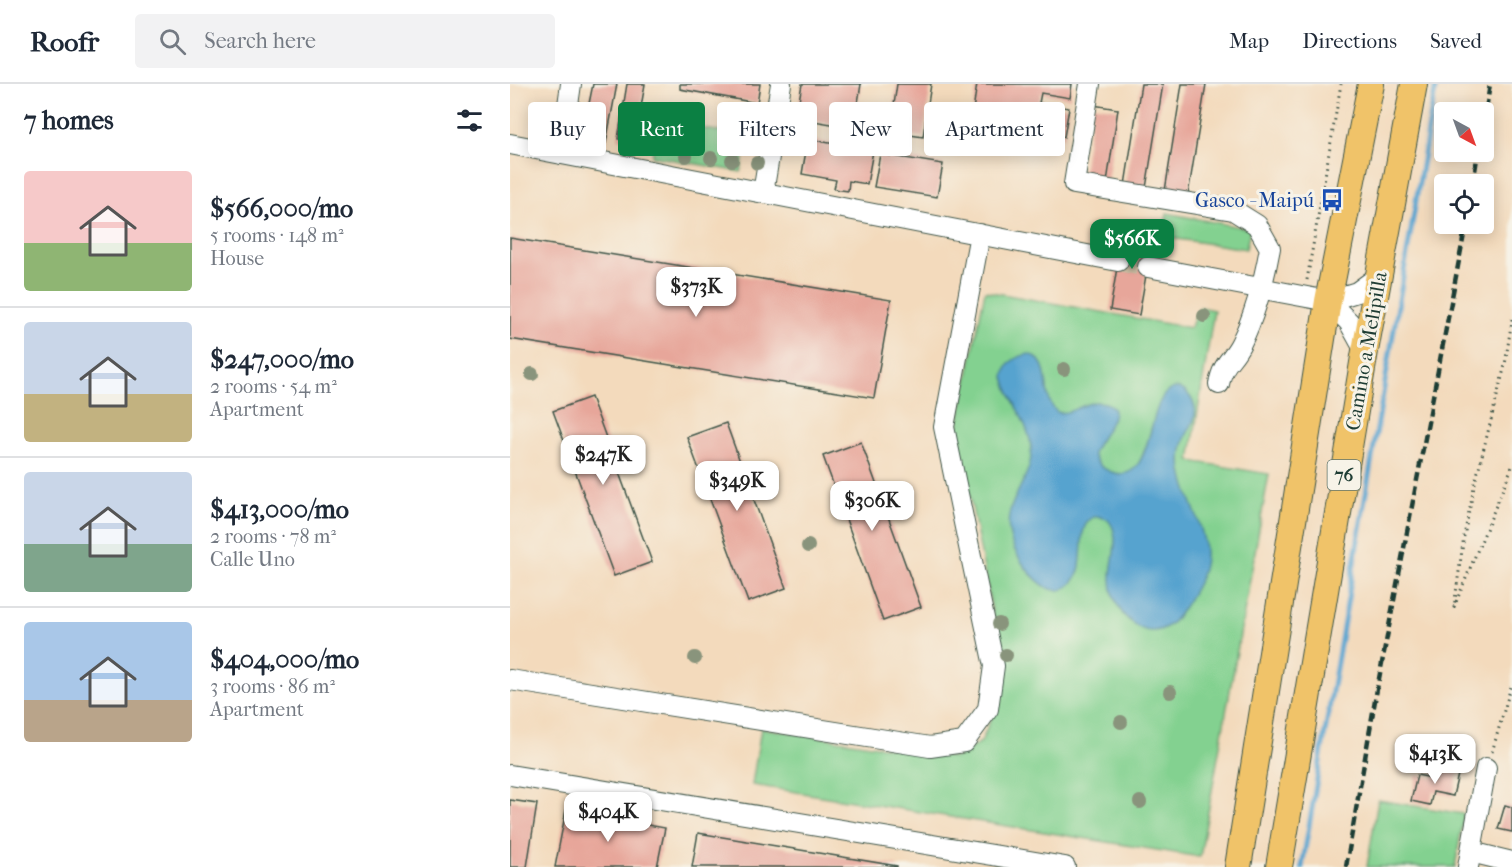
<!DOCTYPE html>
<html lang="en">
<head>
<meta charset="utf-8">
<style>
  :root { --surface:#fff; --page:#f2f2f3; --text:#1f2937; --muted:#747a83; --line:#e0e1e3; --accent:#0b8043 }
  body { margin:0; font-family:"IM FELL French Canon",serif; background:var(--page); color:var(--text); height:100vh; display:flex; flex-direction:column; font-size:22px; white-space:nowrap }
  * { box-sizing:border-box; margin:0 }
  p { font-size:20px; color:var(--muted) }
  .icon { flex:none; width:33px; height:33px; fill:none; stroke:currentColor; stroke-width:2; stroke-linecap:round; stroke-linejoin:round }
  .map { position:relative; flex:1; overflow:hidden }
  .sheet { display:flex; flex-direction:column; background:var(--surface); width:510px }
  .sheet>* { flex:none }
  .banner { position:absolute; left:18px; top:18px; width:570px; height:54px; display:flex; gap:12px }
  .needle { width:39px; rotate:139deg }
  .tools { position:absolute; left:924px; top:18px; display:grid; gap:12px }
  .tools a { display:grid; place-items:center; width:60px; height:60px; border-radius:6px; background:var(--surface); box-shadow:0 3px 15px #0003; font-size:30px }
  .price { position:absolute; translate:-50% -51px; padding:0 14px; border-radius:12px; background:#fff; color:#222; font-size:20px; line-height:39px; filter:drop-shadow(0 2px 3px #0008) }
  .price::after { content:''; position:absolute; left:50%; top:36px; width:18px; height:14px; margin-left:-9px; background:inherit; clip-path:polygon(0 0,100% 0,50% 100%) }
  .price.on { background:var(--accent); color:#fff }
  ul { padding:0; list-style:none }
  li { display:flex; align-items:center; gap:18px; height:150px; padding:0 24px }
  li+li { border-top:2px solid var(--line) }
  li span { display:grid; place-items:center; flex:none; width:168px; height:120px; border-radius:6px; color:#555 }
  li>.icon { margin-inline-start:auto }
  span .icon { width:72px; height:72px; fill:#fffc; stroke-width:1 }
  li b { font-size:26px }
  h2 { display:flex; justify-content:space-between; align-items:center; height:72px; padding:0 24px; font-size:26px }
  .pill { padding:0 21px; border-radius:6px; background:var(--surface); box-shadow:0 3px 15px #0003; font-size:21px; line-height:54px }
  .pill.on { background:var(--accent); color:#fff }
  header { display:flex; align-items:center; gap:36px; box-sizing:border-box; height:84px; padding:0 30px; background:var(--surface); border-bottom:2px solid var(--line) }
  header strong { font-size:28px }
  nav { display:flex; gap:33px; margin-inline-start:auto; font-size:21px }
  .search { width:420px; height:54px; background:var(--page); display:flex; align-items:center; gap:15px; box-sizing:border-box; padding:0 21px; border-radius:6px; color:var(--muted); font-size:22px }
  main { display:flex; flex:1; min-height:0 }
  .map>svg:first-child { display:block }
</style>
</head>
<body>
<header>
<strong>Roofr</strong>
<div class="search"><svg class="icon" aria-label="search" viewBox="0 0 24 24"><circle cx="10" cy="10" r="6"/><path d="M15 15l6 6"/></svg>Search here</div>
<nav><a>Map</a><a>Directions</a><a>Saved</a></nav>
</header>
<main>
<section class="sheet">
<h2>7 homes<svg class="icon" aria-label="filters" viewBox="0 0 24 24"><path d="M4 7h16M4 17h16"/><circle cx="9" cy="7" r="2"/><circle cx="15" cy="17" r="2"/></svg></h2>
<ul>
<li><span style="background:linear-gradient(#f6c9c9 60%,#8fb573 0)"><svg class="icon" aria-label="home" viewBox="0 0 24 24"><path d="M3 11l9-7 9 7M6 9v11h12V9"/></svg></span><div><b>$566,000/mo</b><p>5 rooms · 148 m²</p><p>House</p></div></li>
<li><span style="background:linear-gradient(#c9d6e8 60%,#c2b280 0)"><svg class="icon" aria-label="home" viewBox="0 0 24 24"><path d="M3 11l9-7 9 7M6 9v11h12V9"/></svg></span><div><b>$247,000/mo</b><p>2 rooms · 54 m²</p><p>Apartment</p></div></li>
<li><span style="background:linear-gradient(#c9d6e8 60%,#7fa58c 0)"><svg class="icon" aria-label="home" viewBox="0 0 24 24"><path d="M3 11l9-7 9 7M6 9v11h12V9"/></svg></span><div><b>$413,000/mo</b><p>2 rooms · 78 m²</p><p>Calle Uno</p></div></li>
<li><span style="background:linear-gradient(#a9c7e8 65%,#b9a48a 0)"><svg class="icon" aria-label="home" viewBox="0 0 24 24"><path d="M3 11l9-7 9 7M6 9v11h12V9"/></svg></span><div><b>$404,000/mo</b><p>3 rooms · 86 m²</p><p>Apartment</p></div></li>
</ul>
</section>
<div class="map">
<svg width="1002" height="783" viewBox="0 0 1002 783">
  <rect width="100%" height="100%" fill="#f7f3e8"/>
  <filter id="ink" filterUnits="userSpaceOnUse"><feTurbulence type="fractalNoise" baseFrequency=".0167" numOctaves="2"/><feDisplacementMap in="SourceGraphic" scale="12" xChannelSelector="R" yChannelSelector="G"/><feConvolveMatrix kernelMatrix="1 2 1 2 8 2 1 2 1" color-interpolation-filters="sRGB"/></filter>
  <filter id="wash" filterUnits="userSpaceOnUse"><feTurbulence type="fractalNoise" baseFrequency=".008" numOctaves="4" result="noise"/><feDisplacementMap in="SourceGraphic" scale="24" xChannelSelector="R" yChannelSelector="G"/><feGaussianBlur stdDeviation="1.35" result="paint"/><feColorMatrix in="noise" values="0 0 0 0 0 0 0 0 0 0 0 0 0 0 0 0 0 1.4 0 .05"/><feComposite in="paint" operator="in"/></filter>
  <g filter="url(#wash)">
    <rect width="100%" height="100%" fill="#f3dabc"/>
    <path fill="#83d190" stroke="#518762" stroke-width="1.5" d="M148,37L237,52L231,88L142,72Z
      M657,129L740,145L736,165L654,153Z
      M475,207L680,244L690,223L704,226L680,377L759,390L690,773L242,701L251,644L445,674L471,658L484,628L493,583L447,346Z
      M868,716L954,730L945,783H857Z"/>
    <path fill="#57a3cf" stroke="#3b7082" stroke-width="1.5" d="M519,270C545,278 529,312 547,328C560,332 573,318 588,318C626,320 584,357 583,370C585,377 590,383 597,386C643,409 636,325 657,308C671,296 686,315 685,329C685,337 681,343 677,350C656,392 697,431 695,473C694,493 682,510 672,526C663,540 652,550 635,546C626,543 619,537 613,530C606,520 601,508 601,496C600,477 613,450 597,435L587,432C559,439 584,486 557,503C547,510 536,504 528,497C510,481 493,452 500,427C506,405 524,387 521,362C518,338 500,317 494,293C496,278 505,273 519,270Z"/>
    <g fill="none" stroke-linecap="round" stroke-linejoin="round">
      <path stroke="#57a3cf" stroke-width="5" d="M792,783L926,0"/>
    </g>
    <g id="blocks">
      <path fill="#e7a69a" d="M83,0H107L96,59L72,54Z
        M117,0H135L125,58L108,55Z
        M170,0H250L247,19L170,5Z
        M292,0H351L344,44L286,34Z
        M387,0H421L413,53L380,48Z
        M467,0H562L560,14L531,9L529,19L559,24L554,53L486,41L488,30L463,26Z
        M631,0H653L636,104L615,101Z
        M672,0H696L678,111L655,107Z
        M583,21L608,25L597,98L572,95Z
        M298,55L363,67L357,100L339,97L338,107L324,105L326,96L292,90Z
        M370,70L433,80L427,113L364,103Z
        M614,141L644,146L629,231L600,226Z
        M0,154L381,216L364,314L0,255Z
        M81,313L142,478L104,492L43,327Z
        M216,339L276,504L238,518L177,353Z
        M351,358L411,523L373,537L313,372Z
        M925,681L949,686L943,712L923,708L920,721L901,717L907,691L923,694Z
        M0,716L27,720L17,783H0Z
        M995,721L1002,723V748L988,745Z
        M56,726L155,744L147,783H45Z
        M188,749L387,782V783H182Z"/>
    </g>
  </g>
  <g filter="url(#ink)">
    <use href="#blocks" fill-opacity="0" stroke="#3f5548" stroke-width="1.5"/>
    <g fill="none" stroke-linecap="round" stroke-linejoin="round">
      <path stroke="#c9bba1" stroke-width="20" stroke-dasharray="20 10" stroke-linecap="butt" d="M608,177L638,183"/>
      <g stroke="#3f5548" stroke-width="22">
        <path id="minor" d="M580,0L564,100L723,126L747,141L760,164C754,197 746,229 731,259C722,277 713,278 709,300
          M0,60L608,177
          M51,70L61,0
          M253,109L271,0
          M638,183L818,217L847,208L869,192
          M818,217L839,238L855,267
          M0,596L420,663L454,658L478,625L484,582L434,343L470,150
          M0,691L555,783
          M961,768L1002,778
          M958,783L976,684"/>
      </g>
      <g stroke="#3f5548" stroke-width="28">
        <path id="major" d="M728,783L818,217L861,0
          M769,783L855,267L904,0"/>
      </g>
      <path stroke="#3f5548" stroke-width="3" stroke-dasharray="1.5 4.5" stroke-linecap="butt" d="M797,196L831,0
        M1002,235L995,281L964,403L954,452L944,523L1002,383
        M982,668L1002,599"/>
      <use href="#minor" stroke="#fff" stroke-width="20"/>
      <use href="#major" stroke="#f0c369" stroke-width="26"/>
      <path stroke="#1f3d34" stroke-width="4.5" stroke-dasharray="9 4.5" stroke-linecap="butt" d="M974,38L980,0
        M963,100L968,68
        M836,783L867,605L956,140"/>
    </g>
    <g fill="#89947b">
      <circle cx="176" cy="72" r="7"/>
      <circle cx="201" cy="74" r="7"/>
      <circle cx="222" cy="76" r="7"/>
      <circle cx="247" cy="79" r="7"/>
      <circle cx="694" cy="232" r="7"/>
      <circle cx="554" cy="285" r="7"/>
      <circle cx="22" cy="290" r="7"/>
      <circle cx="298" cy="462" r="7"/>
      <circle cx="489" cy="540" r="7"/>
      <circle cx="496" cy="571" r="7"/>
      <circle cx="185" cy="574" r="7"/>
      <circle cx="660" cy="608" r="7"/>
      <circle cx="611" cy="638" r="7"/>
      <circle cx="630" cy="718" r="7"/>
    </g>
  </g>
  <defs>
    <g id="bus-bare" transform="scale(1.8)"><path d="M-5-6H5V4H4V6H2V4H-2V6H-4V4H-5ZM-3.5-4V0h7V-4ZM-3.5 1.2v1.5H-2V1.2ZM2 1.2v1.5H3.5V1.2Z" fill="#1a4fb4" stroke="#f7f3e8" stroke-width="2.5" paint-order="stroke"/></g>
  </defs>
  <g fill-rule="evenodd">
    <use href="#bus-bare" x="822" y="116"/>
  </g>
  <g text-anchor="middle" stroke-width="6" stroke-linejoin="round" paint-order="stroke">
    <rect fill="#f7f3e8" stroke="#60746a" stroke-width="1.5" x="817.5" y="376" width="33" height="30" rx="4.5"/>
    <g font-size="18" font-weight="bold" fill="#1f3d34">
      <text x="834" y="397">76</text>
    </g>
    <g font-size="20" fill="#164399" stroke="#f7f3e8" text-anchor="end">
      <text x="804" y="123">Gasco - Maipú</text>
    </g>
    <g font-size="20" fill="#1f3d34" stroke="#f7f3e8">
      <text transform="translate(856 267) rotate(-80)" y="7">Camino a Melipilla</text>
    </g>
  </g>
</svg>
<div class="tools">
<a><svg class="needle" viewBox="-14 -14 28 28"><path d="M0-13l5 13h-10z" fill="#e53935"/><path d="M0 13l5-13h-10z" fill="#747a83"/></svg></a>
<a><svg class="icon" aria-label="locate" viewBox="0 0 24 24"><circle cx="12" cy="12" r="6"/><path d="M12 2v4M12 18v4M2 12h4M18 12h4"/></svg></a>
</div>
<b class="price on" style="left:622px;top:186px">$566K</b>
<b class="price" style="left:186px;top:234px">$373K</b>
<b class="price" style="left:93px;top:402px">$247K</b>
<b class="price" style="left:227px;top:428px">$349K</b>
<b class="price" style="left:362px;top:448px">$306K</b>
<b class="price" style="left:925px;top:701px">$413K</b>
<b class="price" style="left:98px;top:759px">$404K</b>
<div class="banner">
<a class="pill">Buy</a>
<a class="pill on">Rent</a>
<a class="pill">Filters</a>
<a class="pill">New</a>
<a class="pill">Apartment</a>
</div>
</div>
</main>
</body>
</html>
